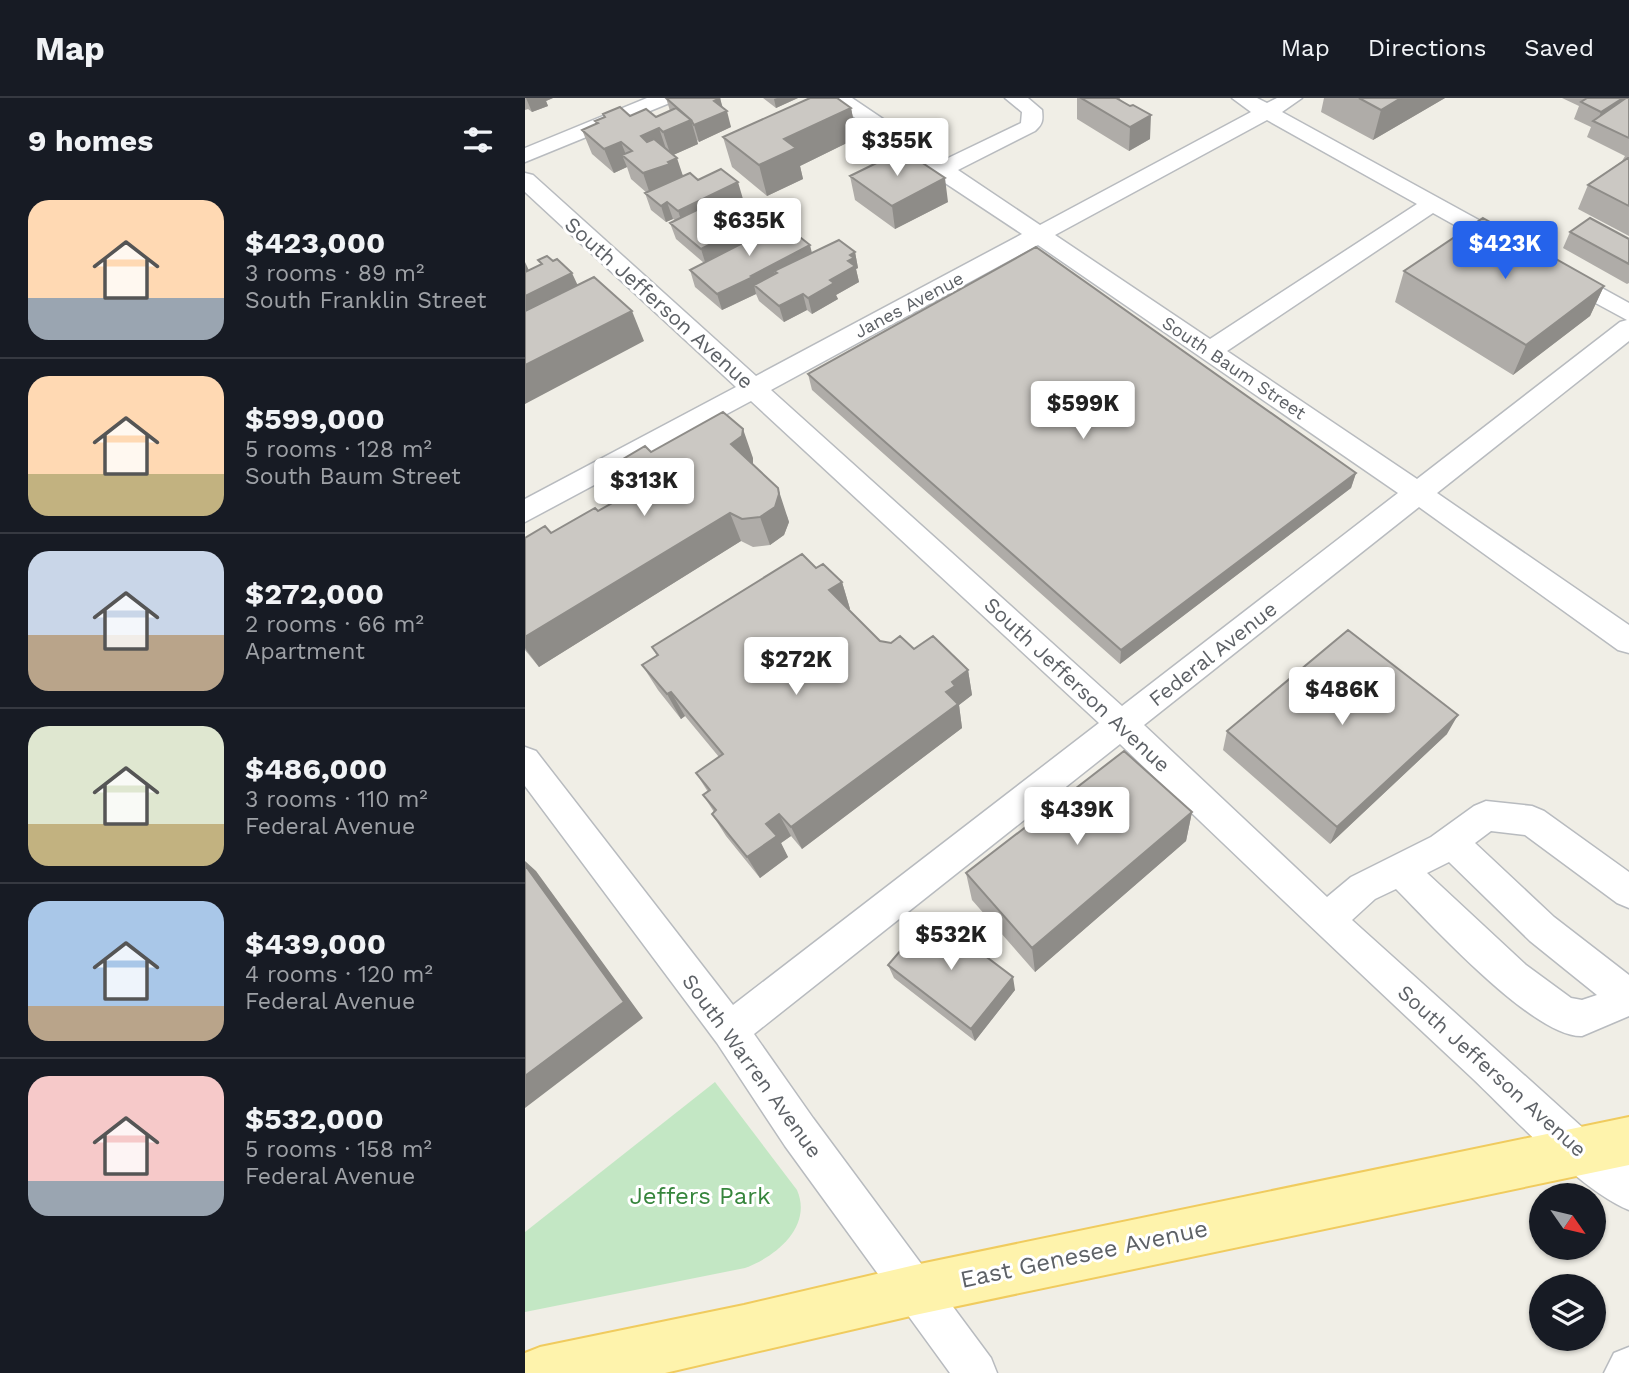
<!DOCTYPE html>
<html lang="en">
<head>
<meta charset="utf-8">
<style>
  :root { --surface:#171b24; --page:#20242c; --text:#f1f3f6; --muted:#9ea1a6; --line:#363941; --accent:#2563eb }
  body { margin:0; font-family:"Work Sans",sans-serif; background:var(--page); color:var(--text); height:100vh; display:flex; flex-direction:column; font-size:26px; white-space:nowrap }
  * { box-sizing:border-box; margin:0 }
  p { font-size:23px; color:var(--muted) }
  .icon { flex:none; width:38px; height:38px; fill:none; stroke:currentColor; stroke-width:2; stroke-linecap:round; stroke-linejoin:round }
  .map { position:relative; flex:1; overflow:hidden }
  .sheet { display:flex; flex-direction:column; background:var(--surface); width:525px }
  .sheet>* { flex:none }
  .needle { width:46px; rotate:124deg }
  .tools { position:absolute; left:1004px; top:1085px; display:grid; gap:14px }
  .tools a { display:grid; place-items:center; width:77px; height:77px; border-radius:50%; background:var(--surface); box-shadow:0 2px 5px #0004; font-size:35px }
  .price { position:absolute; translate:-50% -60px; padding:0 16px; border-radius:7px; background:#fff; color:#222; font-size:23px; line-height:46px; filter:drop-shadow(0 2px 4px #0008) }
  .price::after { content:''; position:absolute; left:50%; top:42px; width:21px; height:16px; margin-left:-10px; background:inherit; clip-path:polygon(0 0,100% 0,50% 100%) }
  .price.active { background:var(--accent); color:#fff }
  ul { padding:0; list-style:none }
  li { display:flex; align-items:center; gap:21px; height:175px; padding:0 28px }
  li+li { border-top:2px solid var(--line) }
  li span { display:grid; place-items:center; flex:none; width:196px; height:140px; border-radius:21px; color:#555 }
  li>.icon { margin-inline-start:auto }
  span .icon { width:84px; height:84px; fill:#fffc; stroke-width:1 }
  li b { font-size:30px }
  h2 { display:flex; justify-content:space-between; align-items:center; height:84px; padding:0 28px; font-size:30px }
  header { display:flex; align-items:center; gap:42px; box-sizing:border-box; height:98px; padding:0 35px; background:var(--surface); border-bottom:2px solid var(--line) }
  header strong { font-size:33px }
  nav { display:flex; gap:38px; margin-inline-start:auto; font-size:24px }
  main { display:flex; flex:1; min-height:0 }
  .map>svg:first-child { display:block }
</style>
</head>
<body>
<header>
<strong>Map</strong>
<nav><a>Map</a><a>Directions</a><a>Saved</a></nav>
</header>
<main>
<section class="sheet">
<h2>9 homes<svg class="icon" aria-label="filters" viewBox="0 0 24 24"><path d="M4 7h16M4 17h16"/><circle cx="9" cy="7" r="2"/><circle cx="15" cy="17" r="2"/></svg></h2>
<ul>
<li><span style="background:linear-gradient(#ffd9b3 70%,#9aa5b1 0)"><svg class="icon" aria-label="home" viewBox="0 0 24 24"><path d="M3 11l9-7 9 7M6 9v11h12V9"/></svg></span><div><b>$423,000</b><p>3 rooms · 89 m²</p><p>South Franklin Street</p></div></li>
<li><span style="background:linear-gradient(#ffd9b3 70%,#c2b280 0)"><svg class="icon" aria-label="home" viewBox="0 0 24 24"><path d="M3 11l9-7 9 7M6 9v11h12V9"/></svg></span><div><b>$599,000</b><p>5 rooms · 128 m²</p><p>South Baum Street</p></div></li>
<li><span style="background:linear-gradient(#c9d6e8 60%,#b9a48a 0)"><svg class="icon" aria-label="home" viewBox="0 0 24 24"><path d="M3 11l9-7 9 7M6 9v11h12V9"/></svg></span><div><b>$272,000</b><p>2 rooms · 66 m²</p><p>Apartment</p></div></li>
<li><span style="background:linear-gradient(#dfe7d0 70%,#c2b280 0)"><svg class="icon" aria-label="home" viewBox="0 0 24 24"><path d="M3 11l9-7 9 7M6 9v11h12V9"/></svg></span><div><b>$486,000</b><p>3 rooms · 110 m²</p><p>Federal Avenue</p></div></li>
<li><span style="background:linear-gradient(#a9c7e8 75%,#b9a48a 0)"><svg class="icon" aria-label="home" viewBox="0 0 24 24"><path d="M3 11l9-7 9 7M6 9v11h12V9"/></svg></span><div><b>$439,000</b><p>4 rooms · 120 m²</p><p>Federal Avenue</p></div></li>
<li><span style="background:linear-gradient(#f6c9c9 75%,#9aa5b1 0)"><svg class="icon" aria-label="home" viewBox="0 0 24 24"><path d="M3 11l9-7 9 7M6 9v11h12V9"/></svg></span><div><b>$532,000</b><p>5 rooms · 158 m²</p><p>Federal Avenue</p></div></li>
</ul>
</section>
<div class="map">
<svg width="1104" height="1275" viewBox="0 0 1104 1275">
  <rect width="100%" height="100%" fill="#f0eee6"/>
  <path fill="#c3e7c4" d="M190,984L272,1092C288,1129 250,1159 220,1170L0,1214V1134Z"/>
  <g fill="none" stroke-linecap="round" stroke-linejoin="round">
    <g stroke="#b8bbbf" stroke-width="3">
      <path id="minor" d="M122,0H150L147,4L0,64V50Z
        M303,0H327L419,62L496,25L497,14L480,0H503L517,12C518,22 518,26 510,33L433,72L515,127L726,14L707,0H732L742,5L752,0H777L757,14L992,143L995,148L992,153H976L908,115L702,253L892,381L1095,224L1102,222L1030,183L1026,178L1030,173L1038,171L1046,173L1104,205V243L912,395L1104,527V555L1093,552L894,409L619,627L802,799L826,779L906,739L949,708L961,703L1007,708L1019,713L1104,774V810L1092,805L1000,737L966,733L950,745L1029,819L1104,877V918L1057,938C1009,940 906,826 871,791L850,801L827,822L1068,1039L1104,1067V1112C1055,1092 986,1017 946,979C828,869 711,758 595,646L229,936L288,1020L466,1260L472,1275H425L260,1048L192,945L0,688V649L11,653L208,907L574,625L226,303L0,424V401L211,289L0,94V75L8,77L231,278L497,136L408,77ZM742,22L892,106L685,241L530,137ZM513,147L873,395L597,608L246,292ZM924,764L1005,843L1072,897L1057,902L1046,900L1001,867L902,775Z
        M1104,1249V1275H1079L1089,1255Z"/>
    </g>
    <g stroke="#f0cb5e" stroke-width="4">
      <path id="major" d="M1104,1019V1067L390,1217L140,1275H0V1255L15,1249L219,1207L390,1167Z"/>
    </g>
    <use href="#minor" fill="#fff" fill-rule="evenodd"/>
    <use href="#major" fill="#fef3ac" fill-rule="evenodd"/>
  </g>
  <path fill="#afaca8" d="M0,0H28L21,3L23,8L7,14L3,11L0,12Z
    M141,0H195L197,10L206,29L174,44L172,42L173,46L148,57L158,78L173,82L218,101L212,104L234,122L238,135L287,155L330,154L333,170L331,171L334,184L311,197L313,201L287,216L282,212L259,224L234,203L231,196L197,212L170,189L165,172L179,165L151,141L145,125L150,122L148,121L141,124L126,112L120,95H122L106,81L102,69L89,75L67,56L57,32L71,26L70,23L79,19L78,16L131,19L145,13Z
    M238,0H273L251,10Z
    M552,0H595V2L605,8L625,41L604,53L552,21Z
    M799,0H920L848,42L796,14Z
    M1037,0H1104V138L1053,111L1063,87L1097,63L1100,58L1062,39L1066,29L1049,21L1054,8Z
    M326,10L332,40L275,68L278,81L242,98L207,69L198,39Z
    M325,78L423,104L370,131L330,102Z
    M1045,134L1104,141V185L1102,186L1038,150Z
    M879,173L1079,188L1065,218L988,277L870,204Z
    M283,276L831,375L826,390L595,566L287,292Z
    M126,354L228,360V366L262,418L264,424L259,437L245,447L228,449L216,443L14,569L0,552V440L26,435L73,413L103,396L88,367Z
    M291,470L317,484L325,511L324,512L355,543L389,551L443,572L447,597L434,607L437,630L277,751L266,738L256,745L263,759L235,780L201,738L187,716L189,714L178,697L183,694L171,675L194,659L160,618L156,621L133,592L117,567L132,558L127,549Z
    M702,633L922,636L805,746L698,652Z
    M667,714L661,743L510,874L447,802L441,775Z
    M363,867L490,892L450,943L369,880Z"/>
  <path fill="#8e8c88" d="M1,0H28L21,3L23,8L7,14Z
    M195,0L199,14L202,13L206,29L174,44L169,27L189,3Z
    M252,0H273L251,10L249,1Z
    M876,0H920L848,42L856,12Z
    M1098,0H1104L1072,24L1076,14Z
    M326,10L332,40L275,68L278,81L242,98L234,67L259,41Z
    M626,17L625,41L604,53L605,29Z
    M166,22L173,46L146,58L138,34Z
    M134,30L142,54L124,62L116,38Z
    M96,44L103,62L97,57L102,69L89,75L79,51Z
    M152,60L160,84L126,99L118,75Z
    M420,80L423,104L370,131L367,108Z
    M213,84L218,101L159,130L153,113Z
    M142,104L148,121L141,124L136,108Z
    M234,122L238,138L181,167L176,151Z
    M285,147L289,163L252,175L249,173L252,183L229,187L231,196L197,212L192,196Z
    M330,154L333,170L331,171L334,184L311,197L313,201L287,216L283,200L305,182L323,163L325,157Z
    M0,164L7,179L0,182Z
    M47,175L61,205L0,236V198Z
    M1079,188L1065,218L988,277L1001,247Z
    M278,196L282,212L259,224L254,208Z
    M107,213L119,243L0,306V267Z
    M218,331L228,360V367L206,346Z
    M831,375L826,390L595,566L596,552Z
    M253,390L264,424L259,437L245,447L235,419Z
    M205,415L216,443L14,569L0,550V539Z
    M317,484L325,511L313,519L304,492Z
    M443,572L447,597L434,607L437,630L277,751L266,729L427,584Z
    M146,594L160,618L156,621L142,596Z
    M933,617L922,636L805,746L812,729Z
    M667,714L661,743L510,874L507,850Z
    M254,716L266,738L256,745L263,759L235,780L222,759L241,726Z
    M0,763L11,773L118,920L0,1010Z
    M488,879L490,892L450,943L446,931Z"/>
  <path fill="#cbc8c3" stroke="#8e8c88" stroke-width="2" d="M141,0H195L189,3L202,13L169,27L166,22Z
    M285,0H312L326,10L259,41L271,50L234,67L198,39Z
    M556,0H591L605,8L608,7L626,17L605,29Z
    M834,0H876L856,12Z
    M1062,0H1098L1076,14L1056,4Z
    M1101,0H1104V40L1068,23Z
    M95,9L105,18L121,11L131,19L151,10L166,22L138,34L134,30L116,38L122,44L129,41L152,60L143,64L145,66L118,75L97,57L107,53L96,44L79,51L57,32L73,25L70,23L80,19L78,16Z
    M378,52L420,80L367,108L325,78Z
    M1103,60H1104V108L1063,87Z
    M196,71L213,84L153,113L142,104L136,108L120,95L165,75L173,82Z
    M207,100L234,122L176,151L145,125L178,109L182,112Z
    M958,120L1079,188L1001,247L879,173Z
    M1065,120L1104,141V166L1045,134Z
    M257,125L285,147L226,178L228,179L192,196L165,172Z
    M314,142L330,154L325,157L329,160L323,163L330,168L305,182L309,185L283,200L278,196L254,208L229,187L252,175L249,173Z
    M511,149L831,375L596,552L283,276Z
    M22,158L28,163L32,161L47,175L0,198V174L17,166L13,162Z
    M69,179L107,213L0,267V213Z
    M198,314L218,331L217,338L206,346L253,390L254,396L250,409L235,419L217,421L205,415L0,539V440L20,428L26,435L70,410L73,413L112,391L88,367L120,348L126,354Z
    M277,456L291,470L298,466L317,484L304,492L355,543L366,545L375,538L389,551L408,538L443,572L427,584L430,588L421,594L433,606L266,729L254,716L241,726L252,738L222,759L187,716L191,712L178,697L185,692L171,675L198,656L146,594L142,596L117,567L133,557L127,549Z
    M823,532L933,617L812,729L702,633Z
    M599,653L667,714L507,850L441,775Z
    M0,767L99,904L0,978Z
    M406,817L488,879L446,931L363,867Z"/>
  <g text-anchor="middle" stroke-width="6" stroke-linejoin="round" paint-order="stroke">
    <g font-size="18" fill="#5d6166" stroke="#fff">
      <text transform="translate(384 207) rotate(-28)" y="6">Janes Avenue</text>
      <text transform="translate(709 270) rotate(34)" y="6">South Baum Street</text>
    </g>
    <g font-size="21" fill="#5d6166" stroke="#fff">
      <text transform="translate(134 205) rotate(42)" y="7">South Jefferson Avenue</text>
      <text transform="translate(688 556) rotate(-38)" y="7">Federal Avenue</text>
      <text transform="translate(552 587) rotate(43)" y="7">South Jefferson Avenue</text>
      <text transform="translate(227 968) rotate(54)" y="7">South Warren Avenue</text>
      <text transform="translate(967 973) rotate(42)" y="7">South Jefferson Avenue</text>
    </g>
    <g font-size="24" fill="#36853c" stroke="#fff">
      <text x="175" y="1106">Jeffers Park</text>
    </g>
    <g font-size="24" fill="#5d6166" stroke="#fff">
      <text transform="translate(559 1156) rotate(-12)" y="8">East Genesee Avenue</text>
    </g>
  </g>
</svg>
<div class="tools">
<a><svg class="needle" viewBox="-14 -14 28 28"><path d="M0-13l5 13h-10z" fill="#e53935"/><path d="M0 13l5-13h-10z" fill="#9ea1a6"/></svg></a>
<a><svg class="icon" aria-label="layers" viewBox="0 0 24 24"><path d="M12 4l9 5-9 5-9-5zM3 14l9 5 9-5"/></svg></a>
</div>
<b class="price" style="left:372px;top:80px">$355K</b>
<b class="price" style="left:224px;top:160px">$635K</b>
<b class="price active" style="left:980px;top:183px">$423K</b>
<b class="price" style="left:558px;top:343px">$599K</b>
<b class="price" style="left:119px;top:420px">$313K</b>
<b class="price" style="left:271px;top:599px">$272K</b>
<b class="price" style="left:817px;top:629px">$486K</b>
<b class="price" style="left:552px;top:749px">$439K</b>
<b class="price" style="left:426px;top:874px">$532K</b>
</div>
</main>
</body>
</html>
